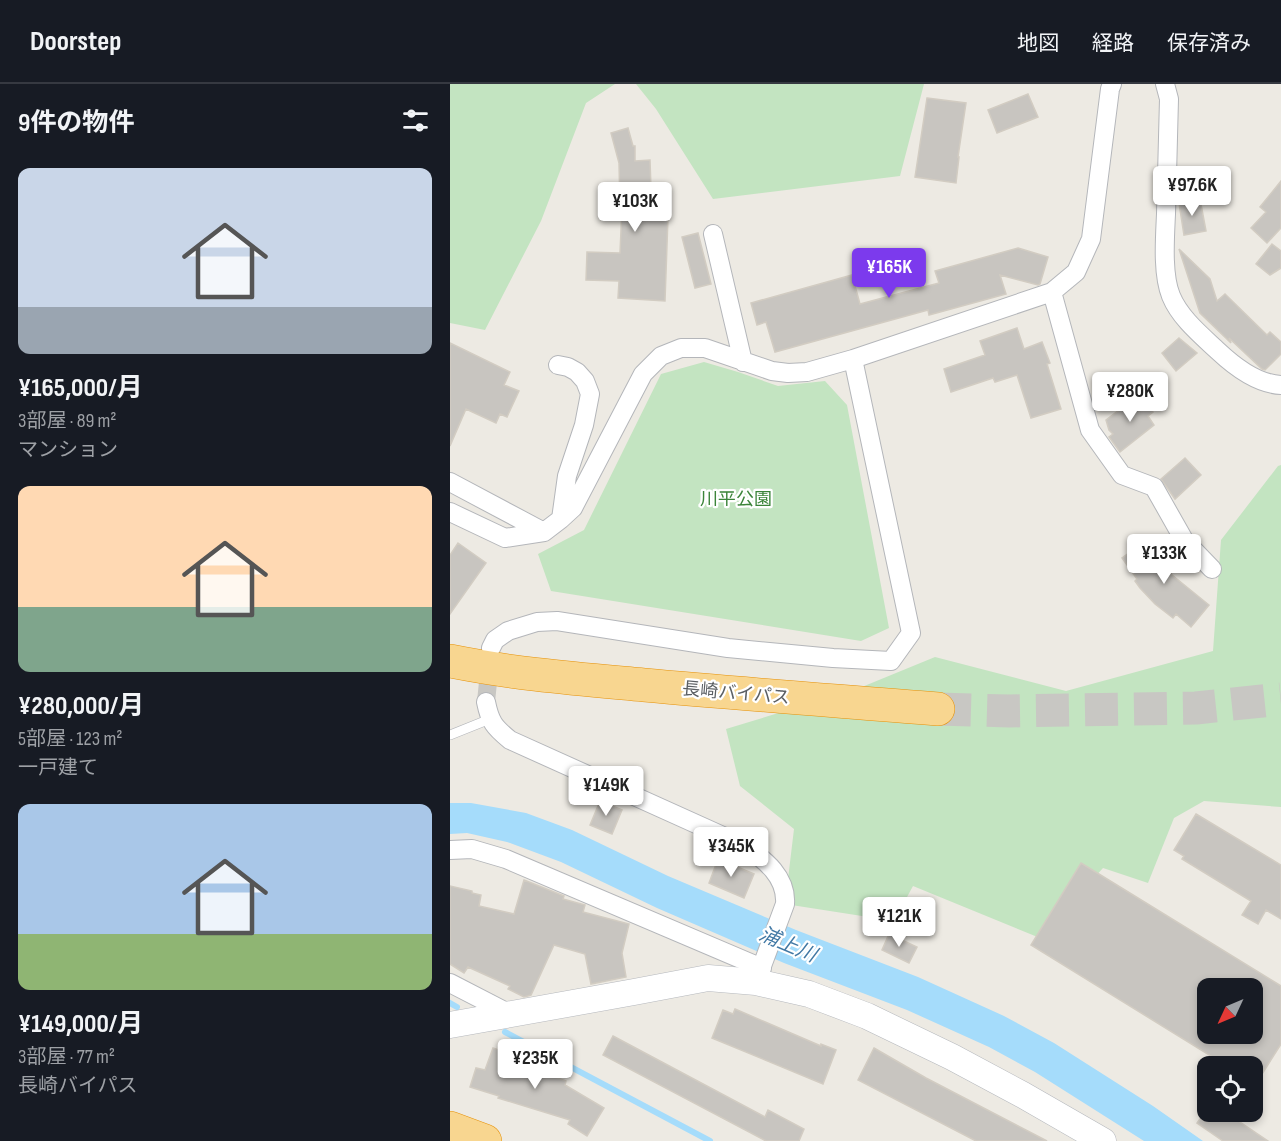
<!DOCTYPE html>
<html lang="ja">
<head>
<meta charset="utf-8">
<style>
  :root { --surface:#171b24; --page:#20242c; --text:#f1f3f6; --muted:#9ea1a6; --line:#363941; --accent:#7c3aed }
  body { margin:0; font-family:"Sofia Sans Condensed","Noto Sans JP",sans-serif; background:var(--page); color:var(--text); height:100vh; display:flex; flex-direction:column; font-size:22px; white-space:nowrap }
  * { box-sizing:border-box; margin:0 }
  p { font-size:20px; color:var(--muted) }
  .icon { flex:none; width:33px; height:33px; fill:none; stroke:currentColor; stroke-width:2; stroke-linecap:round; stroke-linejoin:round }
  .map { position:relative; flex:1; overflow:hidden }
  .side { display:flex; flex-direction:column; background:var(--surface); width:450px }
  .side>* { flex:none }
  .needle { width:39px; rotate:226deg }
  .controls { position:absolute; left:747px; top:894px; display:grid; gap:12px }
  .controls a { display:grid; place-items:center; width:66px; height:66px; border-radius:12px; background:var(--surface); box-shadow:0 3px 9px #0003; font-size:30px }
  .price { position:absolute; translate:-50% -51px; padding:0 14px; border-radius:6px; background:#fff; color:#222; font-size:20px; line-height:39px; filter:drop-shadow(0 2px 3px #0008) }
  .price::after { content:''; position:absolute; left:50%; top:36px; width:18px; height:14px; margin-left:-9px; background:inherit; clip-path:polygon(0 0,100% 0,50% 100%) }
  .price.selected { background:var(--accent); color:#fff }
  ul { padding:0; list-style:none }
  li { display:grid; align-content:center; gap:12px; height:318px; padding:0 18px }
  li span { display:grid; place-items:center; height:186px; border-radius:12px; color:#555 }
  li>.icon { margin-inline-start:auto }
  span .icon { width:108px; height:108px; fill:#fffc; stroke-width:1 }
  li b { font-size:26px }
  h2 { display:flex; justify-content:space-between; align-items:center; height:72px; padding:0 18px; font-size:26px }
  header { display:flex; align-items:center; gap:36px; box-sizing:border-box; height:84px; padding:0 30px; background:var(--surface); border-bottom:2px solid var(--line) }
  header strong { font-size:28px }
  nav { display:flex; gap:33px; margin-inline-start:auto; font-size:21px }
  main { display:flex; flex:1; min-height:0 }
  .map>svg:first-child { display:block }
</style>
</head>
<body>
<header>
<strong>Doorstep</strong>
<nav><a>地図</a><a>経路</a><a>保存済み</a></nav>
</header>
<main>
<section class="side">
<h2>9件の物件<svg class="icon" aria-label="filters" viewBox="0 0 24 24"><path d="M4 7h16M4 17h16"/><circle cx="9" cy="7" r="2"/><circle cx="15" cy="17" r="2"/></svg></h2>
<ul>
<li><span style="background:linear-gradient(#c9d6e8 75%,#9aa5b1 0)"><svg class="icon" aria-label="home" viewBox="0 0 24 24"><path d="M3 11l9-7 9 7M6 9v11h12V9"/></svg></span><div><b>¥165,000/月</b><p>3部屋 · 89 m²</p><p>マンション</p></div></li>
<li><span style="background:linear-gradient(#ffd9b3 65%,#7fa58c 0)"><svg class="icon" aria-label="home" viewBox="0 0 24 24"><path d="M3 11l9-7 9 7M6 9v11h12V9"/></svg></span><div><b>¥280,000/月</b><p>5部屋 · 123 m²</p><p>一戸建て</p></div></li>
<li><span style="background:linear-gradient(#a9c7e8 70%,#8fb573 0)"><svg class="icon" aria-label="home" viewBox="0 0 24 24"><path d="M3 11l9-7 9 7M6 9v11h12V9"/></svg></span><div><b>¥149,000/月</b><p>3部屋 · 77 m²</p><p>長崎バイパス</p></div></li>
</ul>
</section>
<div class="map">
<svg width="831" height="1057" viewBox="0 0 831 1057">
  <rect width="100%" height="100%" fill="#edeae3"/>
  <path fill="#c3e4c1" d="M0,0H165L136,19L91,137L35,246L0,239Z
    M186,0H474L450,92L263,115L206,25Z
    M254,278L288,288L328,302L375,297L397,321L439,544L411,557L101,507L88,470L134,446L211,290Z
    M831,381V723L754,717L724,734L698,799L653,784L590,854L463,802L444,837L335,820L344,745L290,702L276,645L407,605L485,573L616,607L763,567L771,456L828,382Z"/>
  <path fill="#a5dcfb" d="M0,719H21L76,729L122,746L218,792L346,846L468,893L554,932L604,959L703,1022L753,1057H694L585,988L539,963L457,926L334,879L207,824L111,778L57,758L17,749L0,750Z"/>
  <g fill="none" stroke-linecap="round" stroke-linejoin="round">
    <path stroke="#a5dcfb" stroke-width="6" d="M0,919L7,923
      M55,948L260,1057"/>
  </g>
  <path fill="#c8c5c0" stroke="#d2ccc2" stroke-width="1.5" fill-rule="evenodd" d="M578,10L588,33L547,49L538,26Z
    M477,14L516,19L508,73H509L506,99L465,93Z
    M178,44L183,62H185V77L200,76L202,133H218L215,217L168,214L169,197L136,196L137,168L170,169L172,123H170L169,79L161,49Z
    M831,97V144L817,159L801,144L816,128L810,123Z
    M750,115L756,147L734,151L729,119Z
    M248,149L261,200L245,204L232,153Z
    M822,160L831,167V184L820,191L806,180Z
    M568,164L598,173L590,200L588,201L550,191L556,210L479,231L478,226L325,268L316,238L307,241L301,219L402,191L410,220L489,199L485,187Z
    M729,165L760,195L767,217L775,210L817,251L820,248L831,258V270L815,286L812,285L779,254L781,259L750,229Z
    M567,244L574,265L592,258L600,279L597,280L611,325L581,334L567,291L545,298L543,294L501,308L494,285L535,271L530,257Z
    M729,254L747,269L726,287L712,269Z
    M0,259L60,288L54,301L69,307L57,333L50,330L46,339L16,325L0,362Z
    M690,310L703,328L698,332L704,341L670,368L659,353L663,350L659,346L656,336Z
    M735,374L751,391L725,415L711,395Z
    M697,456L722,491L759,521L741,543L726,530L723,534L705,520L690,504L685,497L687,495L672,474Z
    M8,459L36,479L0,530V471Z
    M150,717L172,726L162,750L140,741Z
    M746,730L831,781V835L816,826L808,840L792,831L801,817L732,775L734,772L724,766Z
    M268,775L304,790L294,814L259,799Z
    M631,779L831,902V960L802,1006V982H777L581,861ZM758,904H802V950H758Z
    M74,796L114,812L113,815L135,821L133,828L179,840L172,869L176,893L141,900L135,870L104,861L81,911L74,913L58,905L60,902L18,883L14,889L0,880V802L22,807V809L31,811L29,822L64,830Z
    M439,850L467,863L459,879L432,866Z
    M285,925L371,962V960L386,966L373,1000L262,954L273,926L283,930Z
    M163,952L315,1033L318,1026L354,1045L349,1057H316L153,971Z
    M43,964L80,977L78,983L116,997L115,1001L154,1024L137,1052L118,1040L120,1036L48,1014L49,1012L20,1003L26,984L35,986Z
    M424,964L476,994L597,1057H526L408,996Z
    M755,1028H775L818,1057H773L747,1039Z"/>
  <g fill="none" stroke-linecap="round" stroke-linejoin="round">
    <path stroke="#c8c7c3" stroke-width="18" stroke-dasharray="18 9" stroke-linecap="butt" d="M36,618L40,578"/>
    <path stroke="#c8c7c3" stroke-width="33" stroke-dasharray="33 16" stroke-linecap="butt" d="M488,625L559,627L746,624L831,615"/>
    <g stroke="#b4b6ba" stroke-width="10">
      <path id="lane" d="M0,651L40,635"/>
    </g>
    <g stroke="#b4b6ba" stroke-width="20">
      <path id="street" d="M715,0L719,15C718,54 717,92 716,130C715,153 712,190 721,212C730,234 751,251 768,267C785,283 807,300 831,301
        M263,150L293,278
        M602,208L640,346L672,391L704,403L734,456L762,485
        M108,281L118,283L127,288L135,297L140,310L134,341L117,392L111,435
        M0,398L94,448
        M0,428L55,454L94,448L111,435L123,424L193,290L211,272L231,264H255L322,287L338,289L357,288L403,275L602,208L626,188L641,155L660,5L662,0
        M41,564L45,556L58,547L87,538L107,537L278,564L383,574L441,577L461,549L403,275
        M36,618C40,638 44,643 60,656L295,762C315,776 337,793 335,820L306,898
        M0,766L22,765L56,775L312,884
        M0,899L60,930"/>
    </g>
    <g stroke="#b5b8bd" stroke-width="27">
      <path id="secondary" d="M0,941L184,908L258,894L306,898L359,910L417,932L502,973L573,1011L653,1057"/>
    </g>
    <g stroke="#e6920a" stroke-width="34">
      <path id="highway" d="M0,577C64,590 129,595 194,601C292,610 390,617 488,625
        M0,1044L35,1057"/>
    </g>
    <use href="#lane" stroke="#fff" stroke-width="9"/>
    <use href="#street" stroke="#fff" stroke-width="18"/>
    <use href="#secondary" stroke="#fff" stroke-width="26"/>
    <use href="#highway" stroke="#f8d690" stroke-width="33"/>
  </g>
  <g text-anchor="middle" stroke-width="4.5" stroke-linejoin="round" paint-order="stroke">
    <g font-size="18" fill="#3b8439" stroke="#fff">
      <text x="286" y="421">川平公園</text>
    </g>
    <g font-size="18" fill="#5b5f63" stroke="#fff">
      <text transform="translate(286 609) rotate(5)" y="6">長崎バイパス</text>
    </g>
    <g font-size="20" font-style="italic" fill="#4178a4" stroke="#fff">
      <text transform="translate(338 860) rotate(23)" y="7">浦上川</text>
    </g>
  </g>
</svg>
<div class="controls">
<a><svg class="needle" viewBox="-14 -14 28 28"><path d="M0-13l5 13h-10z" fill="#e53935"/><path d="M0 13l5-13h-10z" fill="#9ea1a6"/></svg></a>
<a><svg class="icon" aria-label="locate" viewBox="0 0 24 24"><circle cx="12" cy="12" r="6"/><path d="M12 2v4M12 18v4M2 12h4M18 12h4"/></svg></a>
</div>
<b class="price" style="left:742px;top:133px">¥97.6K</b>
<b class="price" style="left:185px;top:149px">¥103K</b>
<b class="price selected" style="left:439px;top:215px">¥165K</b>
<b class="price" style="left:680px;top:339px">¥280K</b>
<b class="price" style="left:714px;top:501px">¥133K</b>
<b class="price" style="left:156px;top:733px">¥149K</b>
<b class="price" style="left:281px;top:794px">¥345K</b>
<b class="price" style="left:449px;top:864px">¥121K</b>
<b class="price" style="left:85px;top:1006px">¥235K</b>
</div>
</main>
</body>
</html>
